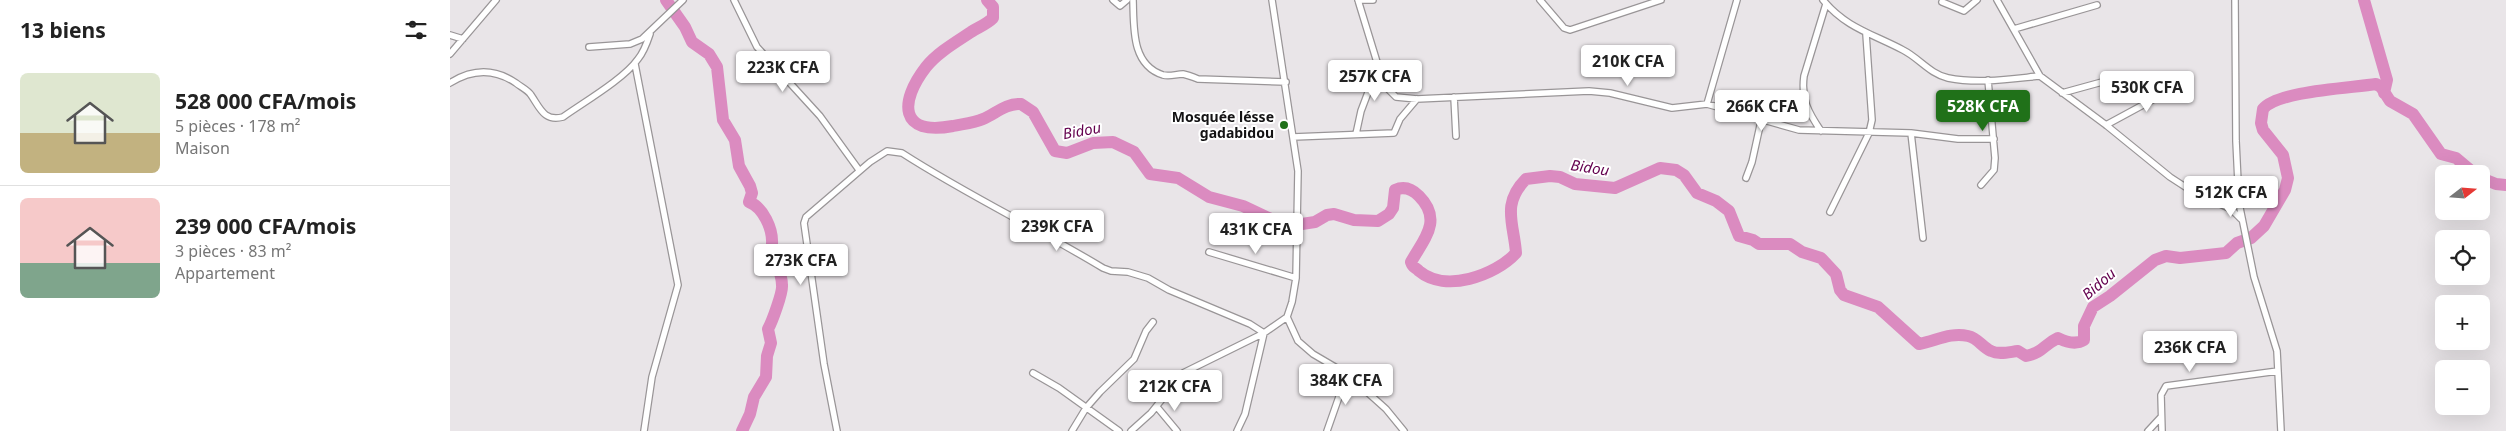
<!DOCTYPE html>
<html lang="fr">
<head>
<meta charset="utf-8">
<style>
  :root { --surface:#fff; --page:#f6f6f6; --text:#222; --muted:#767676; --line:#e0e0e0; --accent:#207119 }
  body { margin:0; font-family:"Noto Sans",sans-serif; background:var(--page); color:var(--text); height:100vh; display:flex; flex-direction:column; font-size:19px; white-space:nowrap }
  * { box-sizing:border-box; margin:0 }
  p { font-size:16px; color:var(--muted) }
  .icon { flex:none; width:28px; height:28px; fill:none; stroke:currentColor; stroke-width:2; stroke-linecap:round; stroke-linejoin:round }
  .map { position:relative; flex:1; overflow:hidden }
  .panel { display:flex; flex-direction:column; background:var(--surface); width:450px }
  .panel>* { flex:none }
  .needle { width:32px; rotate:73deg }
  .tools { position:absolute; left:1985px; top:165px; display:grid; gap:10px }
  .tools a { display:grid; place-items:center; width:55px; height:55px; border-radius:8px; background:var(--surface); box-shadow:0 5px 20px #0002; font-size:25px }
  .price { position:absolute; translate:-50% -42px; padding:0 11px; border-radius:5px; background:#fff; color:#222; font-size:16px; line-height:32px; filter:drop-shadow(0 1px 2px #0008) }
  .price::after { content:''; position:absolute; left:50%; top:30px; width:15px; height:11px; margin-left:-8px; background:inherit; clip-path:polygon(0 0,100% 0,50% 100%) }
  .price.active { background:var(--accent); color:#fff }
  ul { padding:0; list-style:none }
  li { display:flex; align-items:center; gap:15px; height:125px; padding:0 20px }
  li+li { border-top:1px solid var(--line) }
  li span { display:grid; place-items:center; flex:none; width:140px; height:100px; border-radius:8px; color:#555 }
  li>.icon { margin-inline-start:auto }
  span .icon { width:60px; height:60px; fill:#fffc; stroke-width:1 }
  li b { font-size:21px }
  h2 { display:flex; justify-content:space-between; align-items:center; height:60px; padding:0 20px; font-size:21px }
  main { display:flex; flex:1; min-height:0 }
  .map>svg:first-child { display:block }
</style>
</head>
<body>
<main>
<section class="panel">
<h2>13 biens<svg class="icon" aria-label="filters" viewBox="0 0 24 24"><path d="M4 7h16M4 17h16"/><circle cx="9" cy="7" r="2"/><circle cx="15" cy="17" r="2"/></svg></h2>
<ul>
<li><span style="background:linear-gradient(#dfe7d0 60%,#c2b280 0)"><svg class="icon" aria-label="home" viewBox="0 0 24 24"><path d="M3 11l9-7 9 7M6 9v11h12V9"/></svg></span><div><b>528 000 CFA/mois</b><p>5 pièces · 178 m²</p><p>Maison</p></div></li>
<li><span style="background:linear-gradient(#f6c9c9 65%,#7fa58c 0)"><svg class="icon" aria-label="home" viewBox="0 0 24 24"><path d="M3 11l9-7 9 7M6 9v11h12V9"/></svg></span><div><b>239 000 CFA/mois</b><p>3 pièces · 83 m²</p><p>Appartement</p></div></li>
</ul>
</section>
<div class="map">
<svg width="2056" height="431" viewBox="0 0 2056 431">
  <rect width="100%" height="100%" fill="#e9e5e8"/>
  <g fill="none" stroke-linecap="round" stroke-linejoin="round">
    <path stroke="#db8bc0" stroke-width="12" d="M216,0L235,27L242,42L259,54L267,67L273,120L285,140L289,166L300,186L302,193L299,202C313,207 323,229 322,244C322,248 320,247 322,252C325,263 332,272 332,285C333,292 322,322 318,329L321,343L317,356L316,377L304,397L300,414L292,431
      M537,0L543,7V18C536,25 528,27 521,32C506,42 487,53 476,67C449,102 449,136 503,126C512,124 524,123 533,119C545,114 556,103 571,104L583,112L605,151L617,153L643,143L663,142L684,152L700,174L728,178L759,197L793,206L823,220L852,224L865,222L877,215L884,214L904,220L928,221L939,214L943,208L945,190C954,186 962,189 969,196C993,220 974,239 961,262C963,268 965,267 969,271C995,293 1045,276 1066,253C1064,224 1051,204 1076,179L1100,176L1110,177L1125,184L1165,188L1210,168L1226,170L1234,175L1247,193L1266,201L1279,211L1289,236L1303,240L1309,244H1340L1352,252L1371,258L1386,274L1390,290L1394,295L1428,307L1469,344C1486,341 1500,332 1518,336C1528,338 1532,347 1541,351C1549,355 1559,352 1568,351L1576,356C1594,352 1593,345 1608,338C1616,342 1626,345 1634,340V326L1643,307L1660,296L1705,260L1716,256L1730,258L1776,253L1787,243L1801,238L1814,226L1835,190L1838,178L1833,155L1813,130L1811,123L1813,109C1827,91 1901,88 1926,84L1931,87L1940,101L1963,114L1991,154L2006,158L2025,174
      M1914,0L1937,80L1934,93
      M2031,178L2046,184L2056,185"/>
    <g stroke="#999597" stroke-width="8">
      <path id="minor" d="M284,0L307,47L370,116L409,170
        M663,0L670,6L677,0
        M683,0C684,27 681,65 713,75C720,77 726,74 733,74C738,75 743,77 748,79L836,82
        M822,0L848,171L846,278L842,302L837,317L848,341L863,354L897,374L936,409L954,431
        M908,0L934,85L946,97L967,99L1139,91L1160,93L1222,108L1257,104L1287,0
        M908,0H923
        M1090,0L1114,28L1120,30L1211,0
        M1373,0C1396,28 1423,34 1453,50C1469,58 1480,74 1498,78C1528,84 1560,79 1590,76
        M1547,0L1590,76L1656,125L1720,177L1740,190L1781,209L1791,219
        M1785,0L1786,141L1789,203L1804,277L1827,351L1831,431
        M1492,2L1514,11L1527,0
        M1564,29L1647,5
        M0,35L13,39
        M139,47L180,44L192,39L233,0
        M0,54L46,0
        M185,64L228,285L202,377L194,431
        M0,83C22,69 44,68 66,83C71,87 78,90 81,95C90,108 94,122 113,117C134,102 174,79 188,59C194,52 197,43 200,34
        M1612,93L1652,82L1682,85
        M1004,97L1006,136
        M1257,104L1349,130L1461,133L1473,238
        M1656,125L1728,86
        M1371,131C1358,112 1351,99 1354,76L1376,4
        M1461,133L1508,139H1544
        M906,134L911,111L928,66
        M843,137L944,133L950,119L967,99
        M1296,178L1302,162L1311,121
        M1531,185L1544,170L1545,158L1538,80
        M1380,212L1419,133L1422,120L1416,34
        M759,252L846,278
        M583,373L609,388L669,431
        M707,407L727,431
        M387,431L374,364L354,223L356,217L420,162L437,151L452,153C517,195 587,228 653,268L661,271L678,272L698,278L719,290L800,324L814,333L795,414L787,431
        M622,431L636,408L650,392L684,359L696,331L703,322
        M681,431L701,413L733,373L814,333L837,317
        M877,431L897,374
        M1698,431L1711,417
        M1712,431L1711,395L1716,386L1828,371"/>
    </g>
    <use href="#minor" stroke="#fff" stroke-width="5.5"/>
  </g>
  <circle fill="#207119" stroke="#fff" stroke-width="2" cx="834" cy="125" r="5"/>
  <g text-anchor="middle" stroke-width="4" stroke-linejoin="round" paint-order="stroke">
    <g font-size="14" font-weight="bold" fill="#141314" stroke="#fff" text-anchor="end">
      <text x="824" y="122">Mosquée lésse<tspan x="824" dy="16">gadabidou</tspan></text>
    </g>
    <g font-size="15" font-style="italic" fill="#63004e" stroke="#fff">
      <text transform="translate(632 131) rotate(-10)" y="5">Bidou</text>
      <text transform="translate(1140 168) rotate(9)" y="5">Bidou</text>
      <text transform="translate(1649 284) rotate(-41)" y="5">Bidou</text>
    </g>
  </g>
</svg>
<div class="tools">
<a><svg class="needle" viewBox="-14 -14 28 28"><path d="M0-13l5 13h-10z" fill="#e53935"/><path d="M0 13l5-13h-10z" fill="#767676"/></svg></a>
<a><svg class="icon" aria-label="locate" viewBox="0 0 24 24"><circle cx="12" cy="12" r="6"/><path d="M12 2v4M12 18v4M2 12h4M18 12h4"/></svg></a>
<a>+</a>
<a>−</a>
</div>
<b class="price" style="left:1178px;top:87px">210K CFA</b>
<b class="price" style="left:333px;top:93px">223K CFA</b>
<b class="price" style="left:925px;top:102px">257K CFA</b>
<b class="price" style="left:1697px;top:113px">530K CFA</b>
<b class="price" style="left:1312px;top:132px">266K CFA</b>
<b class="price active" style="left:1533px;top:132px">528K CFA</b>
<b class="price" style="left:1781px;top:218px">512K CFA</b>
<b class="price" style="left:607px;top:252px">239K CFA</b>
<b class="price" style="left:806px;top:255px">431K CFA</b>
<b class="price" style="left:351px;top:286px">273K CFA</b>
<b class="price" style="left:1740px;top:373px">236K CFA</b>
<b class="price" style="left:896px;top:406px">384K CFA</b>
<b class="price" style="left:725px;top:412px">212K CFA</b>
</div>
</main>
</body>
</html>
